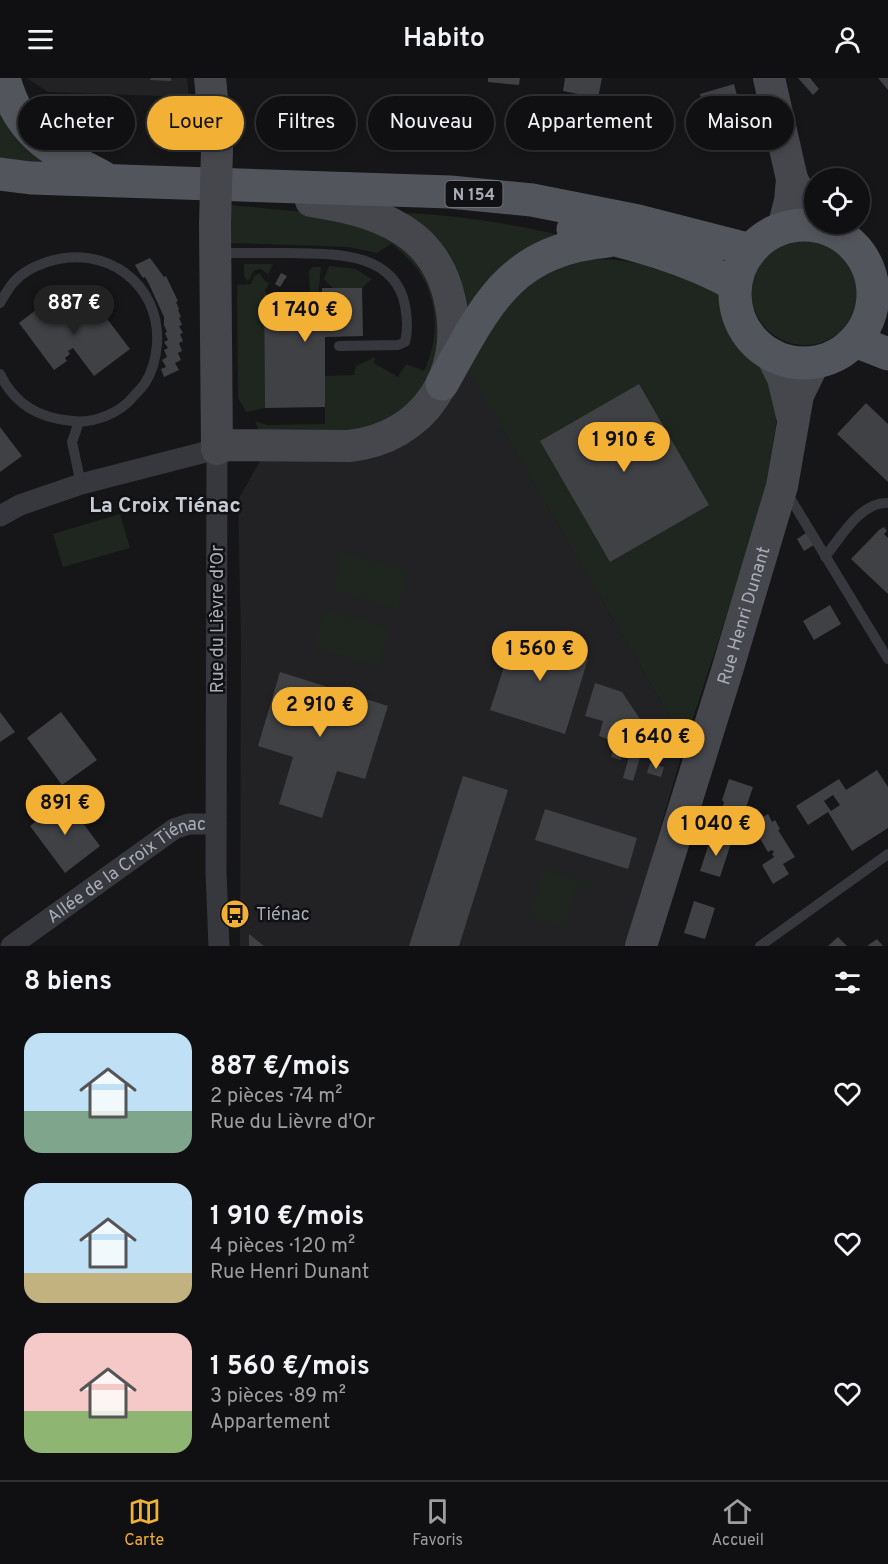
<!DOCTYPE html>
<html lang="fr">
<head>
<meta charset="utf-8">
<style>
  :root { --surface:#101012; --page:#1e1e20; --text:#f1f3f6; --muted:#9c9d9f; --line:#303032; --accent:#f2b134 }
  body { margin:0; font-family:Overpass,sans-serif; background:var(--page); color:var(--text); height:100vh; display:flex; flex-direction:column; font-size:22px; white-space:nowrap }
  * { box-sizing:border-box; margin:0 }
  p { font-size:20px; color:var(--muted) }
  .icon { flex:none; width:33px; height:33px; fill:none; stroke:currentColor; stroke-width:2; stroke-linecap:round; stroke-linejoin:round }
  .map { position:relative; height:868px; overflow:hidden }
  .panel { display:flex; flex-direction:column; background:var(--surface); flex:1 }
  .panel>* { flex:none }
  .guide { position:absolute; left:18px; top:18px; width:852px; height:54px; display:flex; gap:12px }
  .buttons { position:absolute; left:804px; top:90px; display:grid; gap:12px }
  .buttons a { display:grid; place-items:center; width:66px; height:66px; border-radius:50%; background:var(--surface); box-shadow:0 3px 9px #0003,0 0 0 2px var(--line); font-size:30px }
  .price { position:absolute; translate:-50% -51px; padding:0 14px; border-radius:21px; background:var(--accent); color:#111; font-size:20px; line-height:39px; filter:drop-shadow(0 2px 3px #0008) }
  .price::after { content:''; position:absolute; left:50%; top:36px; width:18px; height:14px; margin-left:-9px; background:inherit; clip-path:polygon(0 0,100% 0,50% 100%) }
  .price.active { background:#222; color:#fff }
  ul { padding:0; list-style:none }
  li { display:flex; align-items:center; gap:18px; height:150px; padding:0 24px }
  li span { display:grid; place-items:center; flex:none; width:168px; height:120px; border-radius:18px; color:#555 }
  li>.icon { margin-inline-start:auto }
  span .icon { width:72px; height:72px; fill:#fffc; stroke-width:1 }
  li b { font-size:26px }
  h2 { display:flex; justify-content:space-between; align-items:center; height:72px; padding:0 24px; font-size:26px }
  .chip { padding:0 21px; border-radius:27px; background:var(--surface); box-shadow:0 3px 9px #0003,0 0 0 2px var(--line); font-size:21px; line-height:54px }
  .chip.active { background:var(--accent); color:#111 }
  header { display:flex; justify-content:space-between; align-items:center; height:78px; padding:0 24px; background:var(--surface); font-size:27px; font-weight:600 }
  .dock { display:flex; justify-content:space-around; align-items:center; height:84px; border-top:2px solid var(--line); background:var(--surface); font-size:16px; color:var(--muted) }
  .dock a { display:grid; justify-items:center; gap:3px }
  .dock .active { color:var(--accent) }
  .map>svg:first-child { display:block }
</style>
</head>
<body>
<header><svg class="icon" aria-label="menu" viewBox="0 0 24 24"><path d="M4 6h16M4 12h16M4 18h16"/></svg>Habito<svg class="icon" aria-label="person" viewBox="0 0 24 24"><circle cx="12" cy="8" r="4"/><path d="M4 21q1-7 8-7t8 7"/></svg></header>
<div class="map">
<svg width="888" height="868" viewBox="0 0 888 868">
  <rect width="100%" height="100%" fill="#161618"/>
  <path fill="#222225" d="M27,0H187L189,19L48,14Z
    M468,291L685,665L626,868H240L241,564L238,422L260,383L402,364L445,332Z"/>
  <path fill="#1e261f" d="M0,9L60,83L0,87Z
    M231,127L326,136L383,149L430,190L442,279L404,335L350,357L259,353L255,343L267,347L325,346V298L354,297L356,288L375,279L374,285L398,299L406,286L424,293C446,247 434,195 391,166L377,175L349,169L230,165Z
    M403,135C459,137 513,146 568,159L467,231Z
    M751 213a54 54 0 1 1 108 0a54 54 0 1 1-108 0Z
    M591,181C641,181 673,194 718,215L735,255L742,265L765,290L776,333V348L767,401L749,469L685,665L468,292L519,202Z
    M244,186H273L268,196L261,191C253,191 252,195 250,201L247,203L244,198Z
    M329,188L355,191L372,201L362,210H333L324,201Z
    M313,189H321L318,218H310L309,193Z
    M259,195L265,203L269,205L265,213L268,218L264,219L265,330L246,334L238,320L237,207L251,206L254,198Z
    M120,436L130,470L63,489L53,456Z
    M343,474L408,494L397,531L332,512Z
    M325,532L388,551L377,588L314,569Z
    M544,792L591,806L589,812L576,809L564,849L530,838Z"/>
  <path fill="#404145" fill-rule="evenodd" d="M151,0H171V3L150,2Z
    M488,0H520L519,7L488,4Z
    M565,0H602L598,20L563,13Z
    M798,0H810L819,11L813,17Z
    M878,0H888V12Z
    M734,6L740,29L707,39L700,16Z
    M150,180L164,199L166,198L178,223L176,224L179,231L178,232L181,239L179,240L182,247L179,248L183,255L180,256L183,263L179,265L182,273L178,275L181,282L175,285L179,292L164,299L161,291L166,289L162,282L167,279L164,272L168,270L164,264L168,262L165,255L167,254L164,247V239L149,206L145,199L143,200L139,194L135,187Z
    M281,195L287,198L280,209L275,206Z
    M322,210H362L363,258L325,259V329L265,330L264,218L322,217Z
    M54,218L76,247L81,244L79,241L84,237L83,234L95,225L130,271L94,298L73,270L68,273L70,276L65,280L67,283L54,292L19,245Z
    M639,306L709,427L610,484L540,363Z
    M866,325L888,346V404L837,356Z
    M0,349L22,378L0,394Z
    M884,449L887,453L884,456L888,460V516L851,481L879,452Z
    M806,455L814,467L804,473L797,461Z
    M830,527L841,546L814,562L803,543Z
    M536,554L573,565L570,575L588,581L565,656L490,632L514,558L533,563Z
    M280,594L388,628L365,701L337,693L322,740L279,726L293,679L258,668Z
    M595,605L622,614L648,653L633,703L623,700L632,668L626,667L621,682L611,679L616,664L599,658L603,643L585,638Z
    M0,634L15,654L0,664Z
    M61,634L97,682L62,707L27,660Z
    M650,685L664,689L661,699L647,695Z
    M877,692L888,709V750L852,773L828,734L808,747L796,728L839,701L846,712ZM833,717L840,727L831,733L824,723Z
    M463,698L508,712L459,868H409Z
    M729,701L753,709L742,741L721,734L724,724L722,722Z
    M65,721L100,768L65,795L30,748Z
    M545,731L637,760L628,791L535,762Z
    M768,736L772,744L775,742L780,751L778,752L795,779L783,786L789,796L773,806L762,787L774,779L772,776L774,774L772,772L768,774L751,746Z
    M711,759L731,765L720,799L700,793Z
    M694,823L715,830L705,861L684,855Z
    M249,856L264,868H249Z
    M838,859L847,868H828Z
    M877,861L883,868H867Z"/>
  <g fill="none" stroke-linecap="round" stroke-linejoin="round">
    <path stroke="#37383d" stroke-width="10" d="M217,175C241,175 266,175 290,175C333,176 394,173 405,227C407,238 408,253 405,264L398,267L339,268
      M0,225C4,218 8,211 13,205C21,195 35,188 47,184C103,165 161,204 157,266C156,279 153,293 145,305C142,310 137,314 133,319C120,335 93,346 72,343C39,340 15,327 0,296
      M79,344L72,364L81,406
      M787,415L888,581
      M825,479C840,460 861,423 888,425
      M760,868L888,776"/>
    <g stroke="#37383d" stroke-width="21">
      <path d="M0,438L20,427L81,406L217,371L216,794L219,868"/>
      <path id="s1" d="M11,868L174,751L189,746H216"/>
    </g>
    <g stroke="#45474d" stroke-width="32">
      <path d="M210,0L217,72"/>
      <path d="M769,0L792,101L814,144"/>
      <path d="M215,146L217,371L226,367L349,368C424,360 466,295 450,223C445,199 433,176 414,160C384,136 348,129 311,123"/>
      <path d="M783,150L790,123L792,101"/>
      <path d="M771,276L783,300L792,338"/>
      <path id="s2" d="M641,868L726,596L782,408L798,317L814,284"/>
    </g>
    <path stroke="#53555c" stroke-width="33" d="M4,0C19,58 54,73 103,99
      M0,96L31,100L450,114L532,122L638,143L751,172
      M735 216a69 69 0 1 1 138 0a69 69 0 1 1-138 0Z
      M573,151C629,165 686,179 735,207
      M855,263L888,276
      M442,306C486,228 508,172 608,163"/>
    <path stroke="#45474d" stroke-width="32" d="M215,146L217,72"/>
  </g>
  <defs>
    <g id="bus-disc" transform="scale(1.5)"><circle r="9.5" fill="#f2b134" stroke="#111113"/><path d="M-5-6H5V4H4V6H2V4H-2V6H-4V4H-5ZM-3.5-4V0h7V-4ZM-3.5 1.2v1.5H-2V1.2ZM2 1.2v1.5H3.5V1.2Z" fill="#111"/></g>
  </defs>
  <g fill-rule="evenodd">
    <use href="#bus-disc" x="235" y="836"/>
  </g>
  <g text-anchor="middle" stroke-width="5" stroke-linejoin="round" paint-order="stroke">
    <rect fill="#111113" stroke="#7b7e86" stroke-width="1.5" x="445.5" y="103" width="57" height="26" rx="4.5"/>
    <g font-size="16" font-weight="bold" fill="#a8adb8">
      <text x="474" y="122">N 154</text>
    </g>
    <g font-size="18" fill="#a8adb8" stroke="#111113">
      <text dy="6" stroke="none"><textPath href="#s2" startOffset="346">Rue Henri Dunant</textPath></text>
      <text transform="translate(217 541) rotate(-90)" y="6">Rue du Lièvre d'Or</text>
      <text dy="6" stroke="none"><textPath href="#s1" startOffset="140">Allée de la Croix Tiénac</textPath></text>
    </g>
    <g font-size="18" fill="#a8adb8" stroke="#111113" text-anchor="start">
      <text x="256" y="842">Tiénac</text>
    </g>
    <g font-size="21" font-weight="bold" fill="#c9ccd4" stroke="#111113">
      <text x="165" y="434">La Croix Tiénac</text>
    </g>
  </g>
</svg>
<div class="buttons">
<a><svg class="icon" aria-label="locate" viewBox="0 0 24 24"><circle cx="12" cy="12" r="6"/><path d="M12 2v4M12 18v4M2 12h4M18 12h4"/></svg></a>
</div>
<b class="price active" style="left:74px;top:258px">887 €</b>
<b class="price" style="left:305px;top:265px">1 740 €</b>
<b class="price" style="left:624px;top:395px">1 910 €</b>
<b class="price" style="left:540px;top:604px">1 560 €</b>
<b class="price" style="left:320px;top:660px">2 910 €</b>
<b class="price" style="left:656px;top:692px">1 640 €</b>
<b class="price" style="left:65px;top:758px">891 €</b>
<b class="price" style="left:716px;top:779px">1 040 €</b>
<div class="guide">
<a class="chip">Acheter</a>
<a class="chip active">Louer</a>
<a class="chip">Filtres</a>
<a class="chip">Nouveau</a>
<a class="chip">Appartement</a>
<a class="chip">Maison</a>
</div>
</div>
<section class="panel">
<h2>8 biens<svg class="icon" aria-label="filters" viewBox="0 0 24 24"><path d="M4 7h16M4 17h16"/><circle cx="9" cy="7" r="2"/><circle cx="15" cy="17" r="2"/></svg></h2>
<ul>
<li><span style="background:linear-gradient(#bfe0f5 65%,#7fa58c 0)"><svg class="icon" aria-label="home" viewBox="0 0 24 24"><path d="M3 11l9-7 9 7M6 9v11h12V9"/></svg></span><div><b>887 €/mois</b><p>2 pièces · 74 m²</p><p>Rue du Lièvre d'Or</p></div><svg class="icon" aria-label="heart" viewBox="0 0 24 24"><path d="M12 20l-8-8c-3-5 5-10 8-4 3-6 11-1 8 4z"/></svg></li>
<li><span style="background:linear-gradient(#bfe0f5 75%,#c2b280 0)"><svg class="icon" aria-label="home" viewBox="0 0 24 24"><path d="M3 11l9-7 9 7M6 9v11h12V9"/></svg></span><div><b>1 910 €/mois</b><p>4 pièces · 120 m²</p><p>Rue Henri Dunant</p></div><svg class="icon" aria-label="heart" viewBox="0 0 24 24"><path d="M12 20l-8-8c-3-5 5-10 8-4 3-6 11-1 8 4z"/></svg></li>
<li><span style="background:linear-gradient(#f6c9c9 65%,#8fb573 0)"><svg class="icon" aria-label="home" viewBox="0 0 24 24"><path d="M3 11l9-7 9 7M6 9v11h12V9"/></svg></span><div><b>1 560 €/mois</b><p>3 pièces · 89 m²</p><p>Appartement</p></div><svg class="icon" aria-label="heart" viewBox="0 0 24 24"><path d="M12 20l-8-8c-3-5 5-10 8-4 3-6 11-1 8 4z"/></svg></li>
</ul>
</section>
<nav class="dock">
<a class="active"><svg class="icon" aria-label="map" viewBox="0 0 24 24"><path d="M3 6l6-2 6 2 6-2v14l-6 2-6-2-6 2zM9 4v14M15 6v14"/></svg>Carte</a>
<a><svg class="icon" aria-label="saved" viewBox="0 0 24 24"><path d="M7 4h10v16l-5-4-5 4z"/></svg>Favoris</a>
<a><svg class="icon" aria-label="home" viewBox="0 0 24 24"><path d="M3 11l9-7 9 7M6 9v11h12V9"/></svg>Accueil</a>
</nav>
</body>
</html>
